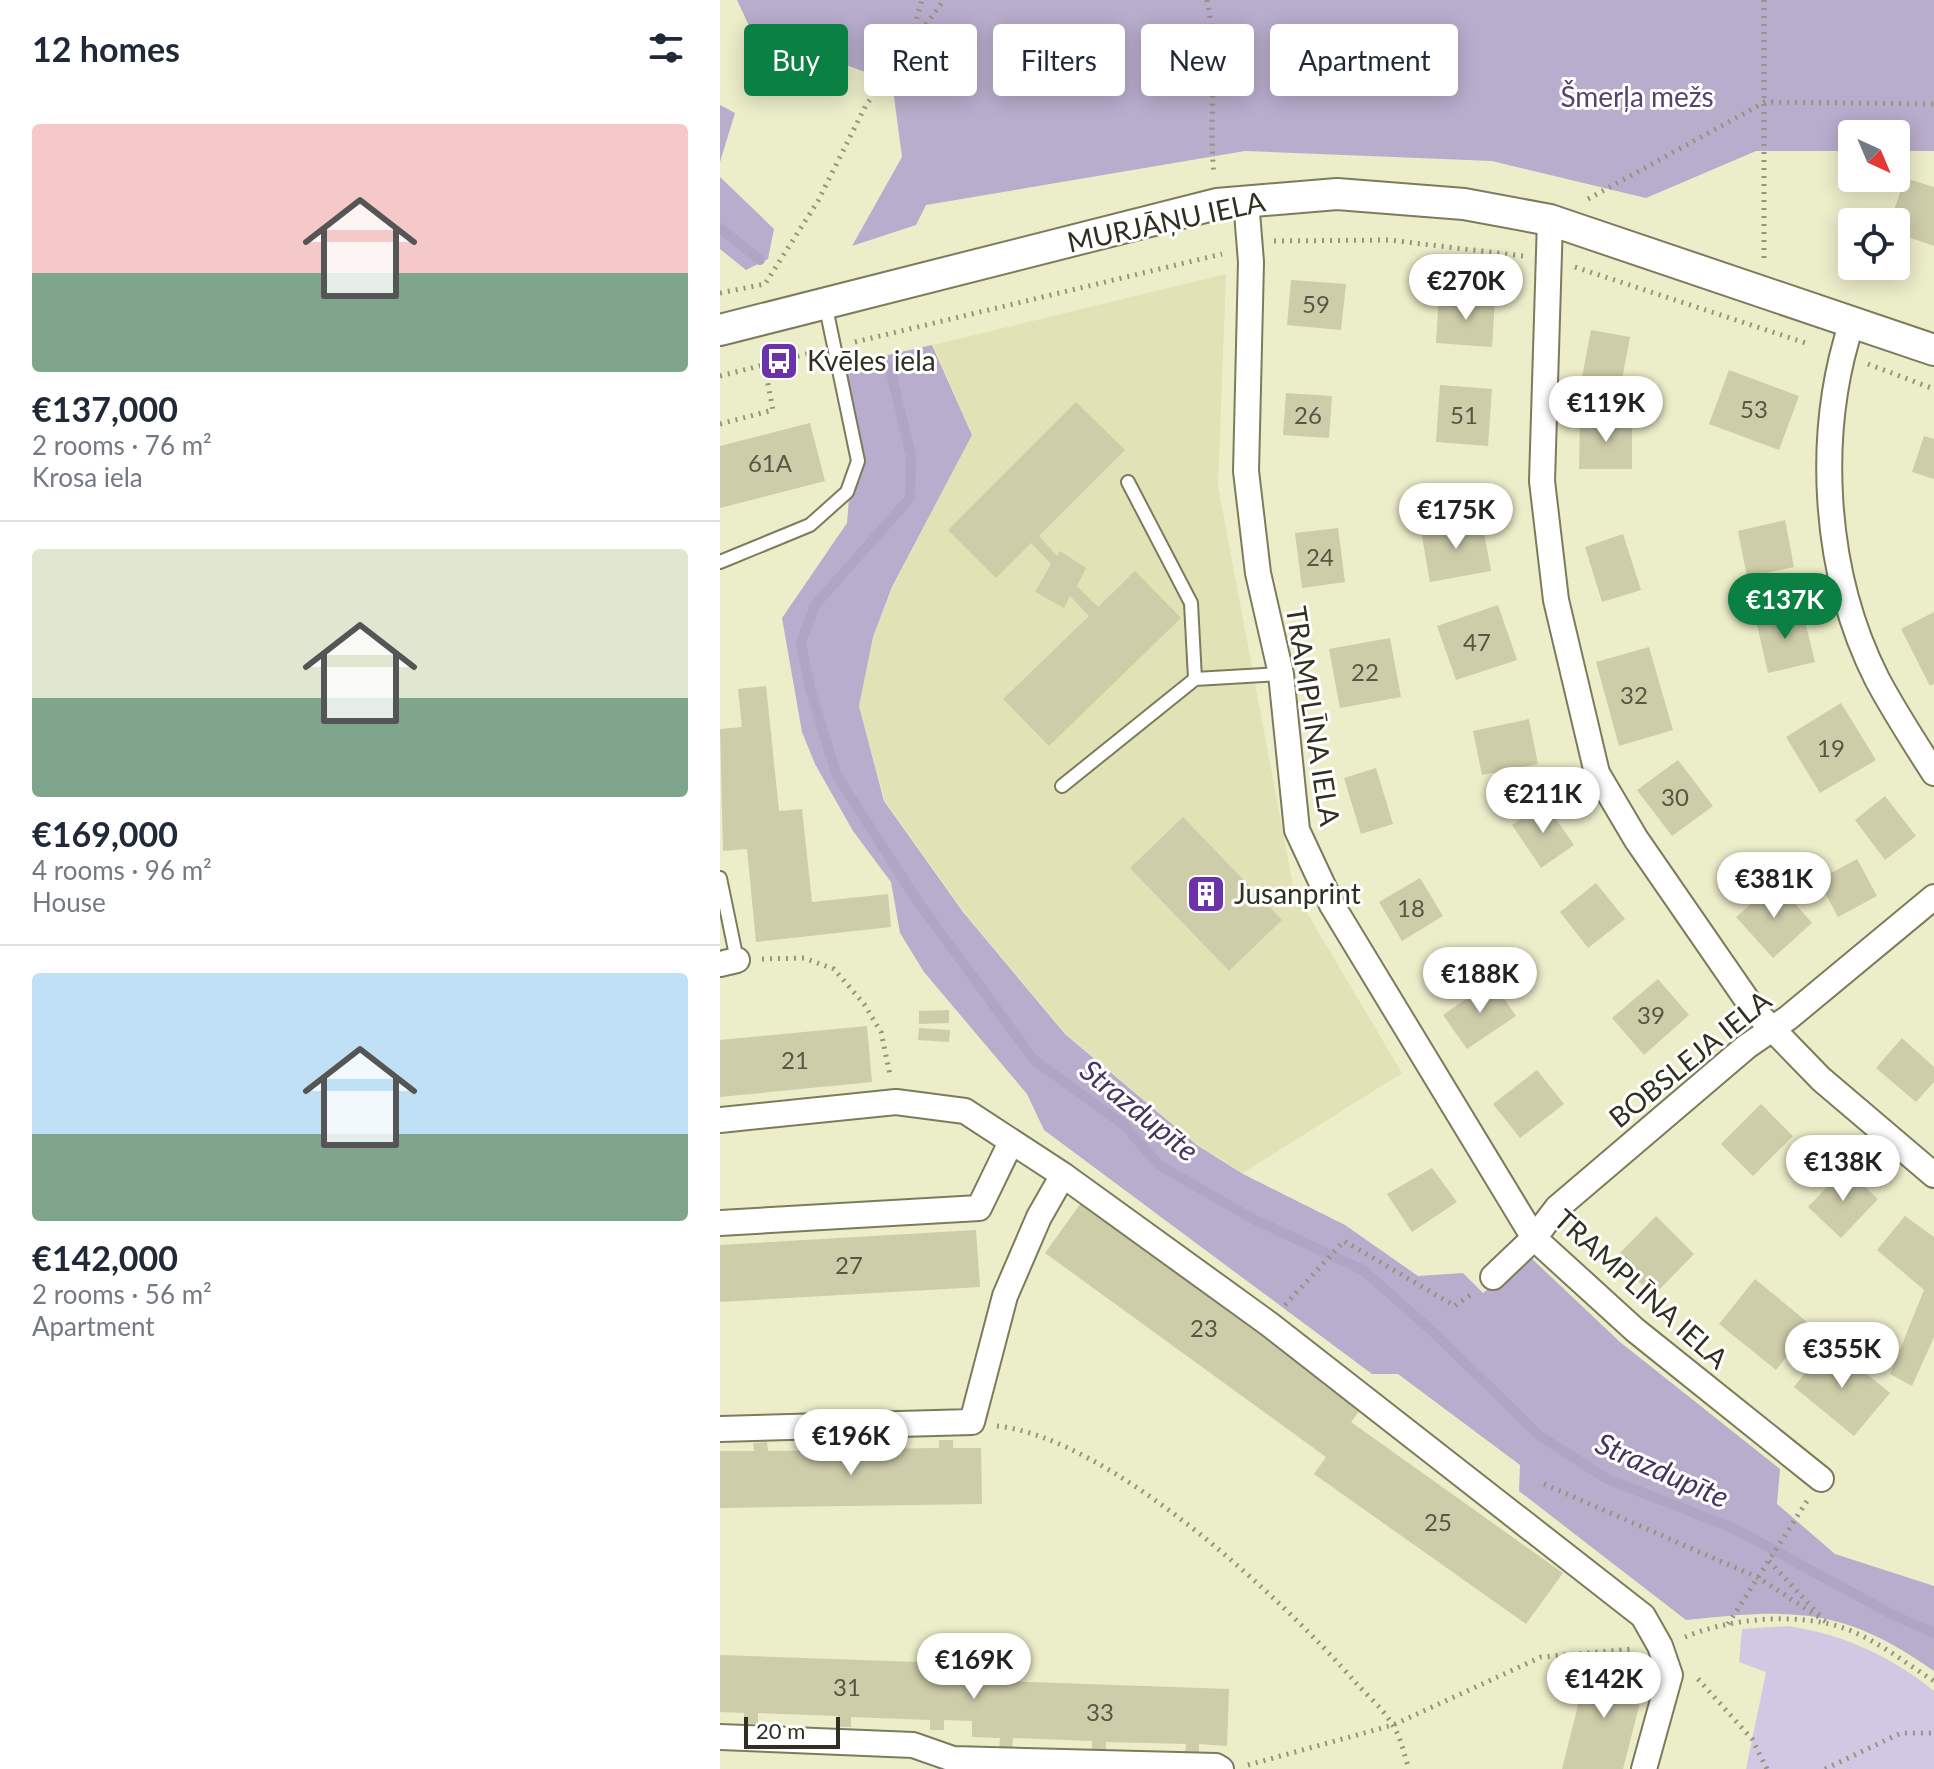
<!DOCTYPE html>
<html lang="en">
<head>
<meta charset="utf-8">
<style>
  :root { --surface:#fff; --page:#f6f6f7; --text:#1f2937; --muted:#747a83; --line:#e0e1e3; --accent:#0b8043 }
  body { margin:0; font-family:Lato,sans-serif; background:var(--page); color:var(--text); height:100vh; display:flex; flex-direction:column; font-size:30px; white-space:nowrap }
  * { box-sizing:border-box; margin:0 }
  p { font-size:26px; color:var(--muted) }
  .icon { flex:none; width:44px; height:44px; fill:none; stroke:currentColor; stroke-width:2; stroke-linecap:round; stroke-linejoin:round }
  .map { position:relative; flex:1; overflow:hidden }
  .drawer { display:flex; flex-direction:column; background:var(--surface); width:720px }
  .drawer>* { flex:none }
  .guide { position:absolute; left:24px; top:24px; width:760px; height:72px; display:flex; gap:16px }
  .needle { width:52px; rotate:136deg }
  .buttons { position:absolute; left:1118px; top:120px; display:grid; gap:16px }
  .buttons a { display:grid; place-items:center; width:72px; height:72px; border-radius:8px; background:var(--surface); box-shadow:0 4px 20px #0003; font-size:40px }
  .scale { position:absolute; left:24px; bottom:20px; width:96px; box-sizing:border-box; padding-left:8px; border:4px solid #303022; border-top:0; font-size:22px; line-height:28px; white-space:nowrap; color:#303022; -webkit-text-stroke:6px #fff; paint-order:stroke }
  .price { position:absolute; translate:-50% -68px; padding:0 18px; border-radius:28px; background:#fff; color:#222; font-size:26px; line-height:52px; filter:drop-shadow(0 2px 4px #0008) }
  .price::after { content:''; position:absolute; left:50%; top:48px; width:24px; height:18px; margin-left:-12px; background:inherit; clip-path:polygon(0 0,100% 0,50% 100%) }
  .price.current { background:var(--accent); color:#fff }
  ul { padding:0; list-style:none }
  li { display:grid; align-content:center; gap:16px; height:424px; padding:0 32px }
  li+li { border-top:2px solid var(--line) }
  li span { display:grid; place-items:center; height:248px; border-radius:8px; color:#555 }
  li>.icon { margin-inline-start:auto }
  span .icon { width:144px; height:144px; fill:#fffc; stroke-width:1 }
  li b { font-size:34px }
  h2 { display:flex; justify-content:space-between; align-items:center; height:96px; padding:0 32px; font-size:34px }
  .chip { padding:0 28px; border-radius:8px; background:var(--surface); box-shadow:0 4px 20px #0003; font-size:28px; line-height:72px }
  .chip.current { background:var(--accent); color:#fff }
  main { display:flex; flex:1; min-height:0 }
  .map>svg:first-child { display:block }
</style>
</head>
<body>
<main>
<section class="drawer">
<h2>12 homes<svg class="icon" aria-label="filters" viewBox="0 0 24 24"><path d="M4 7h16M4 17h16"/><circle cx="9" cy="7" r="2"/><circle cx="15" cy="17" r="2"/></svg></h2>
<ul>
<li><span style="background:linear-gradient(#f6c9c9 60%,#7fa58c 0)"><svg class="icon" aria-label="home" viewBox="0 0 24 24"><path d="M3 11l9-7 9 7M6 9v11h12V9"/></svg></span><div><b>€137,000</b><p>2 rooms · 76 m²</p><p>Krosa iela</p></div></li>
<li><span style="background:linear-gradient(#dfe7d0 60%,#7fa58c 0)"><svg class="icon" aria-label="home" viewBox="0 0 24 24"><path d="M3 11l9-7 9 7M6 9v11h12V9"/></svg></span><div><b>€169,000</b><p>4 rooms · 96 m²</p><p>House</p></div></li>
<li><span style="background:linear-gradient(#bfe0f5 65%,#7fa58c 0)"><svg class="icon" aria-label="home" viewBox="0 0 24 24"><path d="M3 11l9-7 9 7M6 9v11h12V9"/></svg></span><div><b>€142,000</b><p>2 rooms · 56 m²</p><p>Apartment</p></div></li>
</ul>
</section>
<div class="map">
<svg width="1214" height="1769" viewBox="0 0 1214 1769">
  <rect width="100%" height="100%" fill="#ecedc9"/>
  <path fill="#e2e2b7" d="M506,274L498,486L574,891L682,1073L523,1173L477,1144L345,1033L244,912L165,801L139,706L153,637L173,587L252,434L213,345Z"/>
  <path fill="#d2c8e4" d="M1068,1626C1122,1634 1171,1656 1214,1691V1769H1026L1046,1672L1019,1662L1022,1629Z"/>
  <path fill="#b8adcc" d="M17,0H1214V151H1176V134H1132V151H1036L926,198L772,161L525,151L206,205L196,225L132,246L182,157L172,82L31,30Z
    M0,105L15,113L0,162Z
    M0,177L54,229L48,259L26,270L0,249Z
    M212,345L252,435L172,587L153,637L139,706L164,801L243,912L345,1034L477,1145L523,1174L625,1225L698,1276L743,1273L763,1293L809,1256L900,1342L1060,1469L1057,1504L1115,1554L1214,1586V1671C1122,1606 1074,1609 966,1620L799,1491L800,1465L678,1374H652L324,1130L307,1094L204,972L180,933L171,882L133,831L95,764L82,732L62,618L127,523L133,450L124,365Z"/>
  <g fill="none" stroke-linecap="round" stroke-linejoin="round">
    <path stroke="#b0a5c4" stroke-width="10" d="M0,228L40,260
      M170,368L191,456L190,498L95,605L81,643L90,688L116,774L196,899L314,1060L404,1125L439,1165L533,1219L643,1270L712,1331L820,1436L887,1479L1013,1528L1173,1615L1214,1633"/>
  </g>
  <path fill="#cdcdaa" d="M1185,178L1214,187V246L1176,233V222H1170Z
    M571,280L626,284L621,330L567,325Z
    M719,296L775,300L772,347L716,343Z
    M871,330L910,337L900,390L861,383Z
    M1009,370L1079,396L1059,450L989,424Z
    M720,385L772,389L768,446L716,442Z
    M566,393L612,396L609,438L563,435Z
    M356,402L405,450L319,536L337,556L340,551L366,568L357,586L378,607L415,571L461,618L329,746L283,699L369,616L350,596L344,608L315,592L331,564L311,543L276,578L228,530Z
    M860,419H912V469H859Z
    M90,423L105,481L0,508V446Z
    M1204,436L1214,439V479L1192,472Z
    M1065,520L1074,567L1027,577L1018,531Z
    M762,521L771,571L710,582L701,531Z
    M618,528L625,582L582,588L575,533Z
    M903,534L921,590L882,602L865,547Z
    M778,605L797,660L736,680L717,626Z
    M1082,609L1095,662L1048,673L1036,620Z
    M1214,612V684L1210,686L1181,629Z
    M670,638L681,697L620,708L609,649Z
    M929,647L953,730L899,746L876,662Z
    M46,686L59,811L82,809L92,902L168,894L171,927L36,942L27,849L3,851L0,729L22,727L18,689Z
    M1121,703L1156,760L1100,793L1066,737Z
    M809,719L818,764L762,775L753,731Z
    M958,760L993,806L952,836L917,790Z
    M656,768L673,824L641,834L624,778Z
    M1165,796L1196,836L1165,860L1135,820Z
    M825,803L854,845L821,868L792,825Z
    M463,817L562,920L509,971L410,868Z
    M1137,859L1157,896L1118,917L1098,880Z
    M700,878L723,916L682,941L659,902Z
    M1056,882L1092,923L1053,958L1016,917Z
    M876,883L905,919L868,948L840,912Z
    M938,979L969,1015L924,1055L892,1018Z
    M772,981L796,1016L747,1049L723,1015Z
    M229,1010V1023L199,1024V1011Z
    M147,1026L152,1082L0,1097V1040Z
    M199,1028L230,1030L229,1042L198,1040Z
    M1182,1038L1214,1067V1082L1196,1102L1156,1068Z
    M817,1070L844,1104L800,1138L773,1104Z
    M1041,1104L1073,1136L1033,1176L1001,1144Z
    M712,1168L737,1202L692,1232L667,1194Z
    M1125,1168L1158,1199L1121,1238L1088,1207Z
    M361,1203L643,1406L631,1422L843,1573L806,1624L594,1474L606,1457L325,1253Z
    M936,1216L974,1254L933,1296L895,1258Z
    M1185,1216L1214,1237V1337L1192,1386L1170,1374L1204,1290L1157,1250Z
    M256,1230L260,1287L0,1302V1245Z
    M1035,1279L1092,1326L1056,1370L999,1324Z
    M1109,1343L1170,1393L1134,1436L1074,1387Z
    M219,1440H233V1448H261L262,1504L0,1508V1451H34L33,1443L47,1442L48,1451L127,1450L126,1441H140L141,1449L219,1448Z
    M0,1655L254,1664V1680L509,1689L507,1746L479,1744V1756L465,1755L466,1744L386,1742V1753L372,1752V1741L293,1738L292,1749H279L280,1738L252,1737V1721L224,1720V1730H210V1720L131,1717V1727H117L118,1716L38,1713V1724H24V1713L0,1712Z
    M868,1665L926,1679L903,1769H842Z"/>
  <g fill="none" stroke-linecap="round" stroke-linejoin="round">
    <g stroke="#7c7c5c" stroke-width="16">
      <path id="service" d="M408,482L471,603L475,679
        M0,562L90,525L127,492L138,461L105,303
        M342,786L475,679L561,674
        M0,878L17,960"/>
    </g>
    <g stroke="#7c7c5c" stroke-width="28">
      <path id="minor" d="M526,200L531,262L526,471L538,573L561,674L577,830L612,905L814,1238L915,1330L1101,1479
        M830,220L822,481L836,600L877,773L916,839L1034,1010L1101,1079L1214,1175
        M1132,322C1095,434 1103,572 1157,679C1174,711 1194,742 1214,773
        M0,964L17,960
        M0,1120L176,1102L245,1111L343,1175L549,1324L923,1616L940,1646L950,1675L924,1769
        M0,1223L259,1208L291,1142
        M773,1277L814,1238L837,1208L1026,1047L1068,1018L1214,897
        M0,1429L252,1422L285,1296L319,1217L343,1175
        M0,1737L193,1745L233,1759L496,1766L501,1769"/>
    </g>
    <g stroke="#7c7c5c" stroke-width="34">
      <path id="tertiary" d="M0,330L497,204L617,194L744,204L830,220L1214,350"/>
    </g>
    <path stroke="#95957c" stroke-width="5" stroke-dasharray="2 6" stroke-linecap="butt" d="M487,0C499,57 488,116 494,174
      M1044,0V263
      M190,42L202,0
      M868,199L1045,102L1214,104
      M554,241L669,240L803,256
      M855,267L1089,344
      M0,293L45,284L98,201L146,105L224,0
      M135,342L502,254
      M1148,364L1214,389
      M0,376L94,352
      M0,424L53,410L44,364
      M42,959L84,958L114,969L144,1004L161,1032L170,1075
      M565,1305L624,1241L735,1306L753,1293
      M277,1426C390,1438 562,1598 636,1683C648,1696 663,1709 672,1724C681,1736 684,1755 689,1769
      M824,1484L1039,1578L1106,1622
      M1049,1561L1100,1616
      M1008,1624L1087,1501
      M965,1637C1006,1620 1061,1614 1105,1623C1144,1630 1181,1660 1214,1681
      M978,1679L1032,1739L1047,1769
      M528,1765L673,1725L821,1657L913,1649
      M1105,1769L1181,1733H1214"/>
    <use href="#service" stroke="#fff" stroke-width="12"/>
    <use href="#minor" stroke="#fff" stroke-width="24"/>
    <use href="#tertiary" stroke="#fff" stroke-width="30"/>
  </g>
  <defs>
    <g id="bus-square" transform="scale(2)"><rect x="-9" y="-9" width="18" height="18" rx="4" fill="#6c32a9" stroke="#fff"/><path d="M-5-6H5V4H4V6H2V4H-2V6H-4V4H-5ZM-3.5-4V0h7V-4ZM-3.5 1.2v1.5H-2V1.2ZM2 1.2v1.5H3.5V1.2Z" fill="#fff"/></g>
    <g id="building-square" transform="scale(2)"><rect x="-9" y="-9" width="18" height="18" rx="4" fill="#6c32a9" stroke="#fff"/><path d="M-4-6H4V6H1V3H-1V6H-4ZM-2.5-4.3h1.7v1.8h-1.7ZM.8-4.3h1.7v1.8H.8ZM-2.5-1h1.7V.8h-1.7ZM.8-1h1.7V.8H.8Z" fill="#fff"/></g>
  </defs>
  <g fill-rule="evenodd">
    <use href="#bus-square" x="59" y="361"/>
    <use href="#building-square" x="486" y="894"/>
  </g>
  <g text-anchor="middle" stroke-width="6" stroke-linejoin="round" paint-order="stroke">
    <g font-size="24" fill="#575744">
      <text x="596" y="313">59</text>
      <text x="1034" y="418">53</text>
      <text x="588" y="424">26</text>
      <text x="744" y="424">51</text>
      <text x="50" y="472">61A</text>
      <text x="600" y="566">24</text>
      <text x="757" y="651">47</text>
      <text x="645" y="681">22</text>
      <text x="914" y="704">32</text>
      <text x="1111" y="757">19</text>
      <text x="955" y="806">30</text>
      <text x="691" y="917">18</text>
      <text x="931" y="1024">39</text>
      <text x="75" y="1069">21</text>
      <text x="129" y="1274">27</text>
      <text x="484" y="1337">23</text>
      <text x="718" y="1531">25</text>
      <text x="127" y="1696">31</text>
      <text x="380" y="1721">33</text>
    </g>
    <g font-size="28" fill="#54426f" stroke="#fff">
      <text x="917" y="107">Šmerļa mežs</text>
    </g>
    <g font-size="28" fill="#303022" stroke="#fff">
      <text transform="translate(446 222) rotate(-12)" y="10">MURJĀŅU IELA</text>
      <text transform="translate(593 716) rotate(81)" y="10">TRAMPLĪNA IELA</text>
      <text transform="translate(970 1059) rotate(-39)" y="10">BOBSLEJA IELA</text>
      <text transform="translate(921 1289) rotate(42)" y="10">TRAMPLĪNA IELA</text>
    </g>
    <g font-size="28" fill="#303022" stroke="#fff" text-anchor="start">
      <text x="87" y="371">Kvēles iela</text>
      <text x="514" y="904">Jusanprint</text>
    </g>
    <g font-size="30" font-style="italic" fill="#473561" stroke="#fff">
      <text transform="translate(419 1111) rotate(39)" y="10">Strazdupīte</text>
      <text transform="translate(942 1471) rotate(24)" y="10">Strazdupīte</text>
    </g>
  </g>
</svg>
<div class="buttons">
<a><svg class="needle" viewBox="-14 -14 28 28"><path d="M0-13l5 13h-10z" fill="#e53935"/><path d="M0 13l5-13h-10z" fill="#747a83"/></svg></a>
<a><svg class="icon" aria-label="locate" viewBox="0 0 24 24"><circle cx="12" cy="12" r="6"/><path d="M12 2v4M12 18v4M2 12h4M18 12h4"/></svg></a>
</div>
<div class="scale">20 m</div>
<b class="price" style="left:746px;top:322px">€270K</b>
<b class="price" style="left:886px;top:444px">€119K</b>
<b class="price" style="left:736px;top:551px">€175K</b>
<b class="price current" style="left:1065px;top:641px">€137K</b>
<b class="price" style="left:823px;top:835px">€211K</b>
<b class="price" style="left:1054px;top:920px">€381K</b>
<b class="price" style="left:760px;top:1015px">€188K</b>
<b class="price" style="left:1123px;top:1203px">€138K</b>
<b class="price" style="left:1122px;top:1390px">€355K</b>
<b class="price" style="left:131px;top:1477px">€196K</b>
<b class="price" style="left:254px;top:1701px">€169K</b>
<b class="price" style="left:884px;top:1720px">€142K</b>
<div class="guide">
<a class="chip current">Buy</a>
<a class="chip">Rent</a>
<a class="chip">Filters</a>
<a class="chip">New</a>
<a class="chip">Apartment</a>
</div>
</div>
</main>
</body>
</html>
